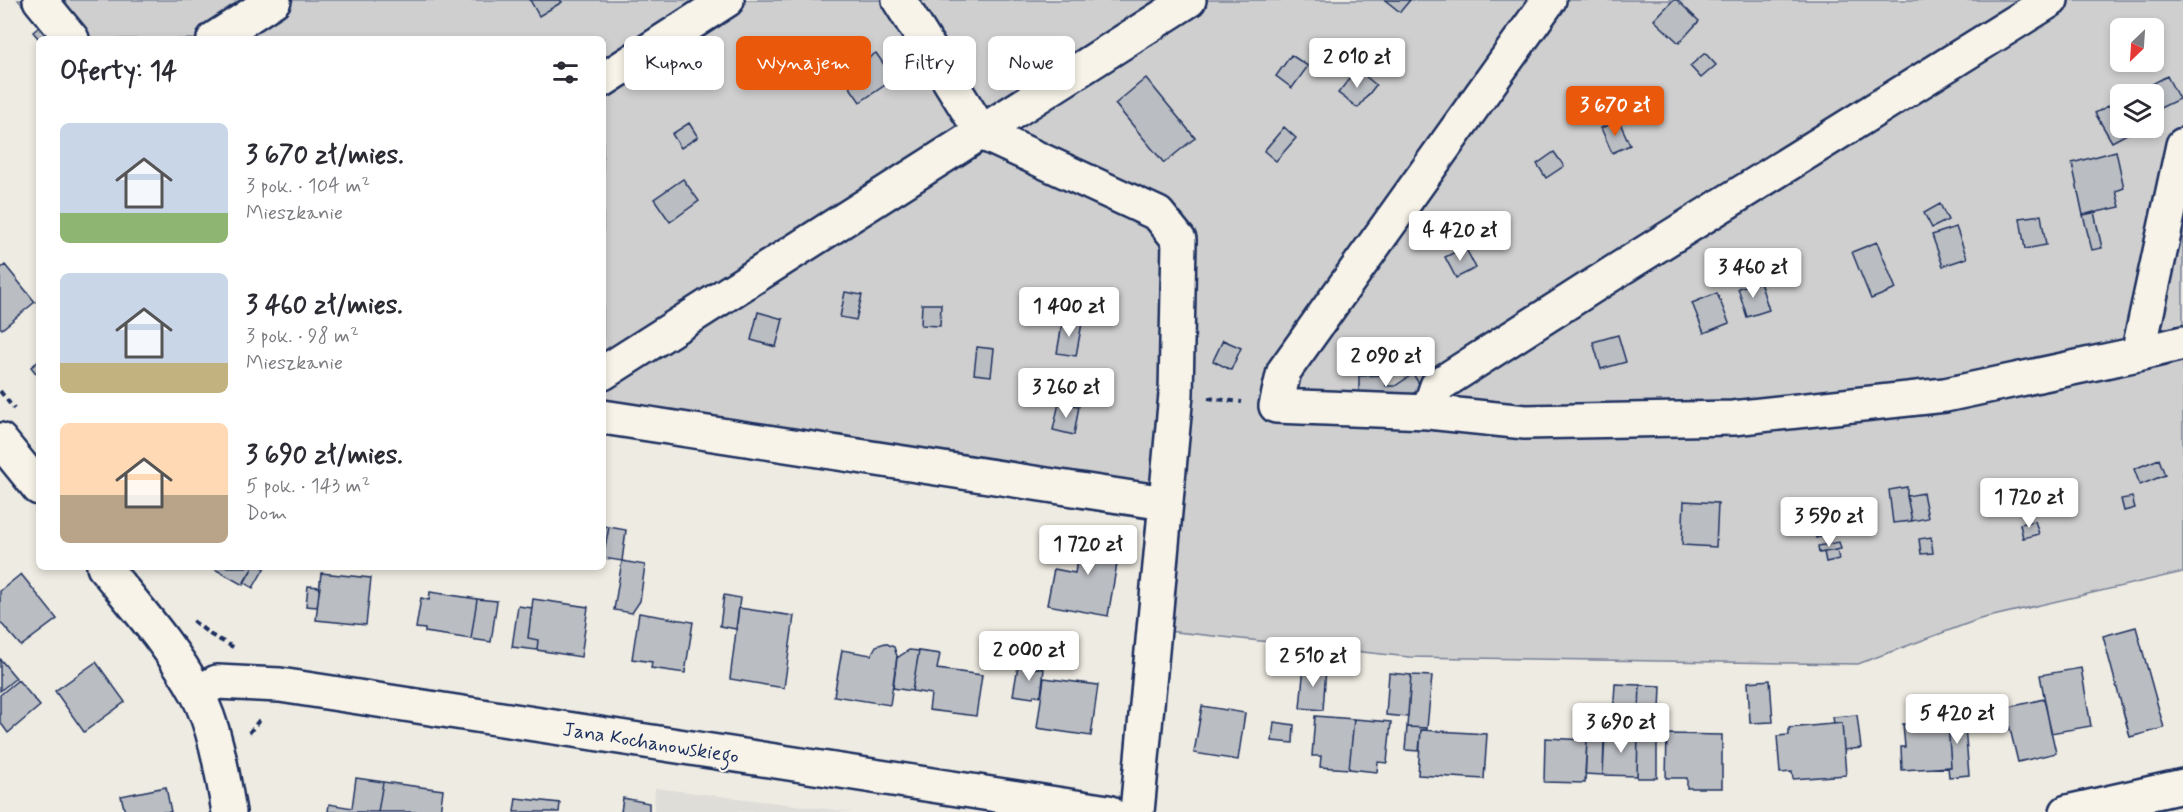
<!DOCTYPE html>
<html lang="pl">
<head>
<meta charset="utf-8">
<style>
  :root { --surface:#fff; --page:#f2f2f3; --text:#2b2b33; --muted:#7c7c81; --accent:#ea580c }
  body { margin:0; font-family:Mynerve,sans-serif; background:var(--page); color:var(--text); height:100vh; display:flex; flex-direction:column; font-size:22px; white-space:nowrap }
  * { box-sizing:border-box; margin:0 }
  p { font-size:20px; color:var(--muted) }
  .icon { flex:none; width:33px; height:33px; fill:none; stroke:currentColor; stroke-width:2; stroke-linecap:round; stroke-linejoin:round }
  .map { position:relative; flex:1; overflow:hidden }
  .side { position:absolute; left:36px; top:36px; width:570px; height:534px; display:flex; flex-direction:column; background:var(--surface); border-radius:9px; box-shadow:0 3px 9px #0003 }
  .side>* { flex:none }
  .guide { position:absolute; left:624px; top:36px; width:570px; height:54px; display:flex; gap:12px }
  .needle { width:39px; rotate:205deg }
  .fabs { position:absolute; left:2110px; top:18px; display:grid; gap:12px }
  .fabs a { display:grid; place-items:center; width:54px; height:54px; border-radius:9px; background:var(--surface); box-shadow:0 3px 9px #0003; font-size:30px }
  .price { position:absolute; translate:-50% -51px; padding:0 14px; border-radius:6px; background:#fff; color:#222; font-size:20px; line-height:39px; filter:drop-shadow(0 2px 3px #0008) }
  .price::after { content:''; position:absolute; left:50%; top:36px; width:18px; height:14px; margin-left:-9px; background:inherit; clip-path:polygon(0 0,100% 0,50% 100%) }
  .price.current { background:var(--accent); color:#fff }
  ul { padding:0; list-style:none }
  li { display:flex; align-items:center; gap:18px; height:150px; padding:0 24px }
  li span { display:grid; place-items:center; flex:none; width:168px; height:120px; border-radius:9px; color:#555 }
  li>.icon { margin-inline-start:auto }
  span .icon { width:72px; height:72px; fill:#fffc; stroke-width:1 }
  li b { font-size:26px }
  h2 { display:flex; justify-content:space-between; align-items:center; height:72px; padding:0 24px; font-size:26px }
  .tag { padding:0 21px; border-radius:9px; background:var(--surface); box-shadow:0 3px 9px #0003; font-size:21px; line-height:54px }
  .tag.current { background:var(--accent); color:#fff }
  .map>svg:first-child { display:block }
</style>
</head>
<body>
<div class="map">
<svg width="2183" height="812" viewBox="0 0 2183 812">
  <rect width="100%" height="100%" fill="#eeebe2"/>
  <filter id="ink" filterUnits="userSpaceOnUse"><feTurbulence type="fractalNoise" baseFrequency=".0167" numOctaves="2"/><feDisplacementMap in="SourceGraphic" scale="12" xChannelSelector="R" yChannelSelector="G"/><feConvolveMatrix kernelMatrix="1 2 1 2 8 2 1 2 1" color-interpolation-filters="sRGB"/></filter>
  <g filter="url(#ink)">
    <path fill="#deddd8" d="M655,788L852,812H654Z"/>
    <path fill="#cfcfcf" stroke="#757f96" stroke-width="1.5" fill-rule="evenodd" d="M18,0H2183V572L1980,619L1858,664L1409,657L1139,628L1146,519L603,430V39H50ZM2121,28H2154V62H2121ZM2121,94H2154V128H2121Z"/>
    <path fill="#babdc2" stroke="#1b2f5e" stroke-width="1.5" d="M530,0H560L562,2L539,16Z
      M1385,0H1410L1400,12Z
      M1673,0H1677L1699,21L1679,43L1654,20Z
      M45,22L59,39H39L33,32Z
      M813,47L826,70L812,78L799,55Z
      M876,53L894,79L860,102L842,76Z
      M1705,53L1716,65L1701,78L1690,66Z
      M1291,55L1308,66L1292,88L1276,76Z
      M1357,69L1376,85L1358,108L1338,93Z
      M2167,76L2179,99L2154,111V94H2143L2141,90Z
      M1146,78L1195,138L1164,163L1115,104Z
      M2121,99V128H2138L2112,142L2095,113Z
      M1619,121L1630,145L1612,153L1601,128Z
      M689,123L698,137L681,148L672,134Z
      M1284,127L1296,138L1276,161L1264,151Z
      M2116,151L2124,188L2116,191L2120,207L2083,215L2072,163Z
      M1554,152L1564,166L1546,178L1537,164Z
      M683,179L699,201L670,222L654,199Z
      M1940,204L1948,220L1932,228L1924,213Z
      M2094,212L2102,248L2092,250L2083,215Z
      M2041,215L2046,245L2025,249L2020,218Z
      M1956,227L1967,258L1943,266L1932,235Z
      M1877,242L1896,289L1871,299L1852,252Z
      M1465,247L1476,268L1456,278L1445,257Z
      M5,265L35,302L2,329L0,327V269Z
      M1760,282L1769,310L1747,317L1738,288Z
      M845,292L862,295L856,320L840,317Z
      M1717,293L1729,323L1704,333L1692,303Z
      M922,304H941L940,326L921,325Z
      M758,312L783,319L776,347L751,340Z
      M1063,319L1082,323L1076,356L1057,353Z
      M1618,335L1626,362L1601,369L1593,342Z
      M1223,340L1241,348L1231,370L1213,361Z
      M977,347L994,349L991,376L974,374Z
      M39,361V377L31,367Z
      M1413,374L1422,388L1403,400H1359V376L1386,375V386H1395Z
      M1059,403L1079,406L1074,435L1053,430Z
      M2159,459L2165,475L2140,485L2134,469Z
      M1907,487V496L1912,521L1893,523L1889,490Z
      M1923,493L1928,518L1912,521L1907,496Z
      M2132,497L2135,508L2124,511L2121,499Z
      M1684,501L1718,503L1716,547L1682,545Z
      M1833,513L1838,532L1816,538L1812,518Z
      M2035,521L2039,534L2023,538L2020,524Z
      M603,526L609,527L603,558Z
      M609,527L626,530L622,561L603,558Z
      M1082,528L1117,534L1114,552H1119L1108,616L1047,605L1054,569L1075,573Z
      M1931,537L1933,553L1921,554L1919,539Z
      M1839,542L1841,549L1819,553L1818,546Z
      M1837,550L1839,559L1826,562L1824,552Z
      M622,561L645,565L640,601L632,613L614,610Z
      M211,567H253L243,585Z
      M253,567H265L253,588L244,582Z
      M321,573L371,578L366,625L316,620Z
      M21,574L57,619L21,646L0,622V591Z
      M308,586L320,587L317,607L306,606Z
      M430,592L477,599L471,639L425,632V629L416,628L421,598L429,600Z
      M724,595L740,598L736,629L720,626Z
      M477,599L497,601L491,642L471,639Z
      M533,599L588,607L581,657L537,650L538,640L528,638Z
      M518,606L532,608L528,638L538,640L537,650L512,647Z
      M739,608L794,616L784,688L730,679Z
      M639,613L693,622L685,673L651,668L652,662L632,659Z
      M2136,627L2164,728L2130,737L2103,636Z
      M885,643L894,647L897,656L890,705L834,696L842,650L871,655L876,646Z
      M909,650L919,651L912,691L893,688L897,658Z
      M919,651L940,654L937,669L982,675L976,716L929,710L931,694L912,691Z
      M0,659L16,678L0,691Z
      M96,662L125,702L84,732L55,691Z
      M1018,666L1044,669L1041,696L1034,695L1033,698L1013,695Z
      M1304,666L1326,668L1323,710L1300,708Z
      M2081,668L2091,726L2051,733L2040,675Z
      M1389,673L1411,675L1408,717L1386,715Z
      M1411,675L1432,676L1427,728L1407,727Z
      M1044,678L1098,685L1091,736L1037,728Z
      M18,680L40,706L8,733L0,722V695Z
      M1770,680L1773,722L1750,723L1748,682Z
      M1615,684L1640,685L1638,734L1612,733Z
      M1640,685L1661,686L1659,736L1638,735Z
      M2044,699L2056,753L2018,762L2005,708Z
      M1202,706L1245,713L1238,760L1194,753Z
      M1964,714L1969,775L1949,777L1948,767H1951L1948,722H1943V715Z
      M1857,715L1861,748L1844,750L1842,723L1834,724L1833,717Z
      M1315,716L1354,719L1349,769L1320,767L1321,756H1312Z
      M1354,719L1391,722L1387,763L1378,762L1377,772L1349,769Z
      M1274,722L1294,725L1293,743L1272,741Z
      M1948,722L1951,767L1902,770L1901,747H1905L1903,724Z
      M1842,723L1846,775L1793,779L1792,772L1780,773L1777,736L1789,735V728Z
      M1407,727L1427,728V730H1421L1419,751L1405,750Z
      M1421,730L1487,734L1484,779L1418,775Z
      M1605,732L1638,734L1637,776L1603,775Z
      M1667,734L1722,735V788H1687V778H1666Z
      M1638,735L1657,736V778H1637Z
      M1545,738L1587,740L1585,783L1544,782Z
      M1587,740H1604L1603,775L1585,774Z
      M356,778L383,782L378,812H328L329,804L352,808Z
      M383,782L443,790L440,812H378Z
      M166,787L171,812H125L121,796Z
      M516,798L560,803L559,812H514Z
      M623,798L649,803V812H621Z"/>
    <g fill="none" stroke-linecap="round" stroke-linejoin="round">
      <g stroke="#1b2f5e" stroke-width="38">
        <path id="minor" d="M40,0L72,39
          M899,0L982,133L1158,214L1179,240L1176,394L1137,812
          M1549,0L1284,371L1276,406L1428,412L1525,422L1733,418L1945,395L2138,354L2183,343
          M214,39L274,0
          M603,80L727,0
          M2138,354L2183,145
          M603,373L1189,0
          M1428,412L1437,386L1621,268L2051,0
          M603,417L1165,503
          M0,440L39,488
          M104,567C136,607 172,647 197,693C216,729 222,772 229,812
          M197,693L217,682L280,685L1108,812
          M2067,812L2183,786"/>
      </g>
      <path stroke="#1b2f5e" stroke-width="4" stroke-dasharray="6 4.5" stroke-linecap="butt" d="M0,391L14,409
        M1208,398L1242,402
        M193,621L211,635L235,648
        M249,733L261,718"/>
      <use href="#minor" stroke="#f7f3e8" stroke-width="33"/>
    </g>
  </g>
  <g text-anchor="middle" stroke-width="4.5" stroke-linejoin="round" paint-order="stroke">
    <g font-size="20" fill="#1b2f5e" stroke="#f7f3e8">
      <text transform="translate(651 742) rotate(9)" y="7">Jana Kochanowskiego</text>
    </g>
  </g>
</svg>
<div class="fabs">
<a><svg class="needle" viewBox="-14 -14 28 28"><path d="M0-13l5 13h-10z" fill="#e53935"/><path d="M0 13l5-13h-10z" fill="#7c7c81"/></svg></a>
<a><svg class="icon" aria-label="layers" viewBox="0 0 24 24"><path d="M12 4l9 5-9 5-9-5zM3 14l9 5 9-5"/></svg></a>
</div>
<b class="price" style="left:1357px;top:89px">2 010 zł</b>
<b class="price current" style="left:1615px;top:137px">3 670 zł</b>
<b class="price" style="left:1460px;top:262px">4 420 zł</b>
<b class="price" style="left:1753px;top:299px">3 460 zł</b>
<b class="price" style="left:1069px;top:338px">1 400 zł</b>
<b class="price" style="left:1386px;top:388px">2 090 zł</b>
<b class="price" style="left:1066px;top:419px">3 260 zł</b>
<b class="price" style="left:2029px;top:529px">1 720 zł</b>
<b class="price" style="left:1829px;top:548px">3 590 zł</b>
<b class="price" style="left:1088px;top:576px">1 720 zł</b>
<b class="price" style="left:1029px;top:682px">2 000 zł</b>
<b class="price" style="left:1313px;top:688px">2 510 zł</b>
<b class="price" style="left:1957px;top:745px">5 420 zł</b>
<b class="price" style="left:1621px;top:754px">3 690 zł</b>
<div class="guide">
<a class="tag">Kupno</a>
<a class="tag current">Wynajem</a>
<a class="tag">Filtry</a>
<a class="tag">Nowe</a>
</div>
<section class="side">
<h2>Oferty: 14<svg class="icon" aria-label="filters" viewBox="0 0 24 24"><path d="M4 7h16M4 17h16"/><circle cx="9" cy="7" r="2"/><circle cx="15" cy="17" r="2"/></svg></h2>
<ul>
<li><span style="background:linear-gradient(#c9d6e8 75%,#8fb573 0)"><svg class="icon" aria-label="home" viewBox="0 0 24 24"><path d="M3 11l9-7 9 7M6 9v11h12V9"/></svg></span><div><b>3 670 zł/mies.</b><p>3 pok. · 104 m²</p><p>Mieszkanie</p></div></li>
<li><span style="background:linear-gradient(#c9d6e8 75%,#c2b280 0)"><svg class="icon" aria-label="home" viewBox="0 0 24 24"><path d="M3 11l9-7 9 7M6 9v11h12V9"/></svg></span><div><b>3 460 zł/mies.</b><p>3 pok. · 98 m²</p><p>Mieszkanie</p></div></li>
<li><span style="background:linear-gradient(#ffd9b3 60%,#b9a48a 0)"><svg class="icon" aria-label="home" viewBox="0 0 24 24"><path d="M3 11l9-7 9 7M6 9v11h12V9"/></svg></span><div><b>3 690 zł/mies.</b><p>5 pok. · 143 m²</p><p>Dom</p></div></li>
</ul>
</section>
</div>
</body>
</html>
